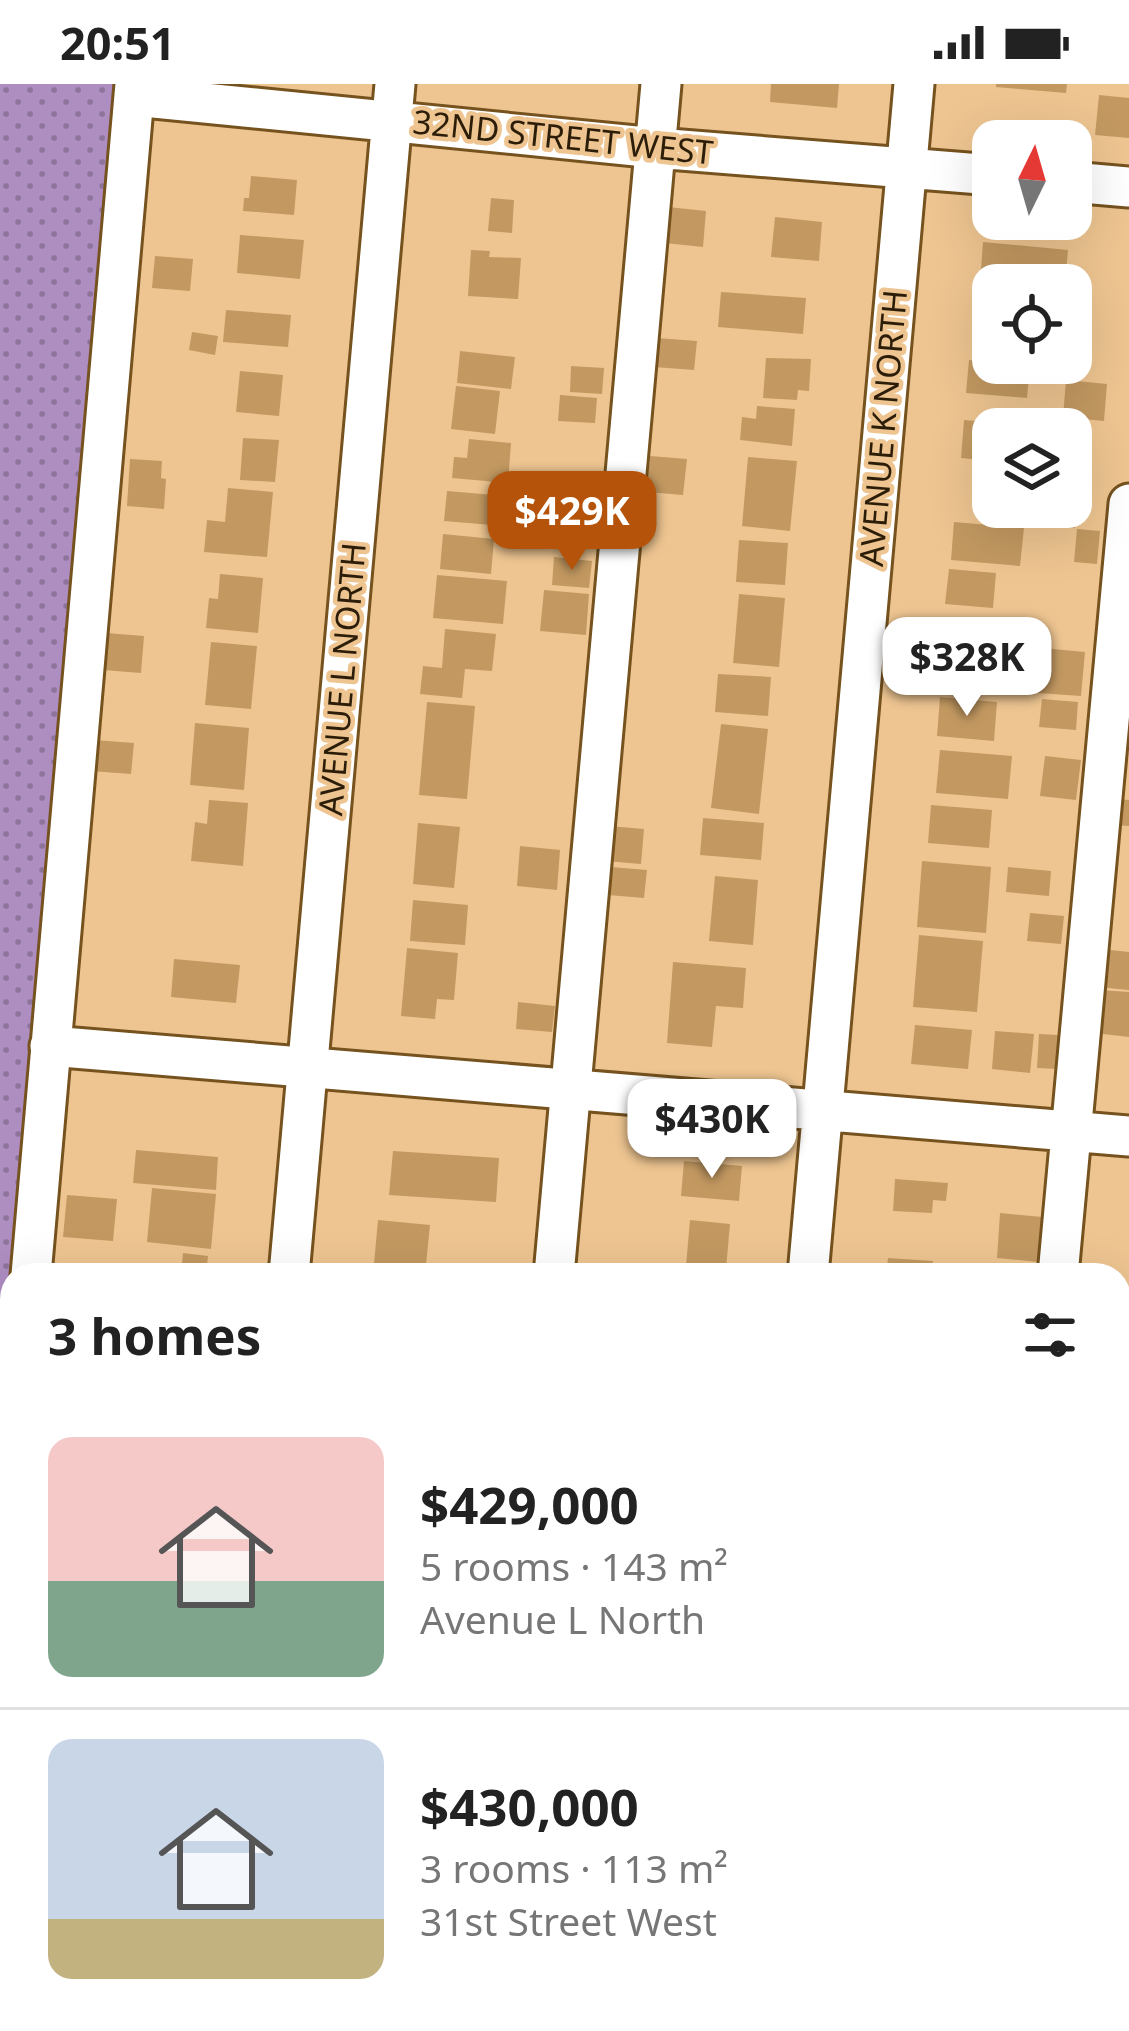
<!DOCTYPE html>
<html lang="en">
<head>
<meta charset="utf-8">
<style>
  :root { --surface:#fff; --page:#f6f6f6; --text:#222; --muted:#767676; --line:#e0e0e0; --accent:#b45309 }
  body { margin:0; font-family:"Noto Sans",sans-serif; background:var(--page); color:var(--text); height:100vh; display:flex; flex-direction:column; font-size:45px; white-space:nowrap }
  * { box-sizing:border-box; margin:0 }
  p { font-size:39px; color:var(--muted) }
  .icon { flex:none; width:66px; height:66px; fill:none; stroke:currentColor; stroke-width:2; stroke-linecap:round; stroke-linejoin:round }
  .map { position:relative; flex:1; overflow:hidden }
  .side { position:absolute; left:0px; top:1179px; width:1131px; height:768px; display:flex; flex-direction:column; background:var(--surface); border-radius:36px 36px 0 0; box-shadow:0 12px 48px #0002 }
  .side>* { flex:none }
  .needle { width:78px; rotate:5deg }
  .buttons { position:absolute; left:972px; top:36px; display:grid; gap:24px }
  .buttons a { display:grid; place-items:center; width:120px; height:120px; border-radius:24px; background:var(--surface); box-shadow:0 12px 48px #0002; font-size:60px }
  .price { position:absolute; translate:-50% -102px; padding:0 27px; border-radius:24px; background:#fff; color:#222; font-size:39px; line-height:78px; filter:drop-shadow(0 3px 6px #0008) }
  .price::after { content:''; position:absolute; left:50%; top:72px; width:36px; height:27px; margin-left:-18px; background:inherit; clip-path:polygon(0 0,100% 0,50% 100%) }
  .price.on { background:var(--accent); color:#fff }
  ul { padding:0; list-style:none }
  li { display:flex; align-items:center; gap:36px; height:300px; padding:0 48px }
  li+li { border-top:3px solid var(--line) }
  li span { display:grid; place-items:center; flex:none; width:336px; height:240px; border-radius:24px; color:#555 }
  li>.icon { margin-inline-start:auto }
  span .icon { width:144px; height:144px; fill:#fffc; stroke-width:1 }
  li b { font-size:51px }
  h2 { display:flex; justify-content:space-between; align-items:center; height:144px; padding:0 48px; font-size:51px }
  .status { display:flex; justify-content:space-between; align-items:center; height:84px; padding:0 60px; background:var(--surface); direction:ltr }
  .status svg { height:33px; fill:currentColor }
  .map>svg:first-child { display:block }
</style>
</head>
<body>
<div class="status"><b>20:51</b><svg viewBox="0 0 49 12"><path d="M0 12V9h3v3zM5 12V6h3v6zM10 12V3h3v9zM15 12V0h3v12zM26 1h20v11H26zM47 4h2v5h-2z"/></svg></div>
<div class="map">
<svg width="1129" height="1947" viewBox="0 0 1129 1947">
  <defs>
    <pattern id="green-dots" width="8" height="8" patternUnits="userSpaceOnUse" patternTransform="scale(3)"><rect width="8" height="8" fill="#ae8dc1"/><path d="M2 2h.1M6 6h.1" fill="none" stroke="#8e739b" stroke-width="1.8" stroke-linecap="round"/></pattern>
  </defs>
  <rect width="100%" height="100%" fill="#eec591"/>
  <path fill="url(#green-dots)" d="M0,0H140L12,1191V1343L0,1476Z"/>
  <path fill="#c39961" d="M771,0H839L837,24L770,18Z
    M996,0H1067L1066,9L996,3Z
    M1099,11L1129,14V54L1095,51Z
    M251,92L297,96L294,131L243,127L244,114H249Z
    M491,114L514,116L512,149L488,147Z
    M668,123L706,127L703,163L665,159Z
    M775,133L822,138L819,177L771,173Z
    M240,151L304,156L300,195L237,189Z
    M983,158L1068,166L1065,201L980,199Z
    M471,166L490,167L489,173L521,174L518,215L468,212Z
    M155,172L193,175L190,207L152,204Z
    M721,208L806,214L803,250L718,243Z
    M975,209L993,211V249L972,248Z
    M226,226L291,231L288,263L223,258Z
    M192,248L218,252L215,271L189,266Z
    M657,254L697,257L694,286L654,283Z
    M460,267L515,273L511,305L457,299Z
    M766,274L811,275L809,307L798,306L797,316L763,314Z
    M969,276L1030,281L1027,314L966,309Z
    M571,282L604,284L602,310L570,308Z
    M240,287L283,291L279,332L236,328Z
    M1066,296L1107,300L1104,337L1063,333Z
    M456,302L500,307L495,350L451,345Z
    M560,311L597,314L595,339L558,337Z
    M757,322L795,325L792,362L740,356L742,333L756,335Z
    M964,336L1026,341L1025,345H993V377L961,374Z
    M243,354L279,356L275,398L240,396Z
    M469,355L511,359L508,399L452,394L454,373L467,374Z
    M650,372L687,375L683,411L647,408Z
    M748,373L797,377L790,447L742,442Z
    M130,375L162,377L161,394L166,395L164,425L127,422Z
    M1071,401L1078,402L1075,444L1033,441L1034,423H1071Z
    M228,404L273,408L267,473L204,468L207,436L225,438Z
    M447,407L494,411L492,441L444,437Z
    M954,438L1024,444L1020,482L951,476Z
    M1077,445L1100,447L1097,480L1074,478Z
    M443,450L494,455L491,490L440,485Z
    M739,456L788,459L785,501L736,498Z
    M554,473L592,477L589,504L552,501Z
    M949,485L996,489L993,524L945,520Z
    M220,490L263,494L258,549L206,544L209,514L218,515Z
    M437,491L507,497L503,540L433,534Z
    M544,506L589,510L586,551L540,547Z
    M739,510L785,514L779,583L733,579Z
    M943,543L1008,547L1006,584L941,580Z
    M445,545L496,550L492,587L465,585L462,614L420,610L423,582L442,584Z
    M106,549L144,552L141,589L103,586Z
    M211,558L257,562L251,625L205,621Z
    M1042,564L1085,568L1081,612L1038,609Z
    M718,590L771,593L768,632L715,628Z
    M940,613L997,618L994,657L937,652Z
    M1042,615L1078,618L1076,646L1039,643Z
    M427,618L475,622L467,715L419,711Z
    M195,639L249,644L244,706L190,701Z
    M721,640L768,645L759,730L711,724Z
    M94,656L134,659L131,690L91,687Z
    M940,666L1012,672L1008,715L936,709Z
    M1045,672L1081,676L1076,716L1040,712Z
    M1117,715L1129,716V742L1115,741Z
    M209,716L248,719L243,782L191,777L195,738L207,740Z
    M931,721L992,726L989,764L928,759Z
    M703,734L764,739L761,776L700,771Z
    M418,739L460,743L454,804L413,800Z
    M609,742L644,745L641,780L606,777Z
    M520,762L560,766L557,806L517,802Z
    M922,777L991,783L986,849L917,843Z
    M611,783L647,786L644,814L608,811Z
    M1008,783L1051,787L1049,812L1006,808Z
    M715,792L758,796L753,861L709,857Z
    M413,816L468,821L465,861L410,857Z
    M1030,829L1064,832L1061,860L1027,857Z
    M919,851L983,857L977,928L913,923Z
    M407,864L458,869L454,916L437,915L435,935L401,932Z
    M1102,865L1129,868V906L1098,903Z
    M174,875L240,881L236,919L171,913Z
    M673,878L746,884L743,924L716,922L712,963L667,959Z
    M1099,906L1129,908V953L1094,949Z
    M518,918L555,922L552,948L516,945Z
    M915,941L972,946L968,985L911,980Z
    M995,947L1034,950L1030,989L992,985Z
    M1039,950L1059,951L1057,985L1037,984Z
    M136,1066L218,1073L216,1106L133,1099Z
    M393,1067L499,1074L496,1118L389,1111Z
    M684,1077L742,1082L739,1117L681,1112Z
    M895,1095L948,1099L946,1117L933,1116L932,1129L893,1127Z
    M152,1104L216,1110L211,1165L147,1158Z
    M67,1111L117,1115L113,1157L63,1153Z
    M1000,1129L1042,1133L1038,1178L997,1174Z
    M378,1136L430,1141L425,1191H373Z
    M690,1136L730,1140L726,1185L686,1182Z
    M183,1169L208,1172L206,1191H181Z
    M888,1174L933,1177L932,1191H886Z
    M56,1181L96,1184L95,1191H55Z
    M1119,1267H1129V1299L1119,1298Z
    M1119,1695H1129V1745L1119,1744Z
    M3,1697L12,1698V1737H0Z
    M1119,1754L1129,1755V1800L1119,1799Z
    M0,1771L12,1772V1815L0,1814Z
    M1123,1812H1129V1848L1119,1847Z
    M1119,1869L1129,1870V1919L1119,1918Z
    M80,1935H137L136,1947H79Z"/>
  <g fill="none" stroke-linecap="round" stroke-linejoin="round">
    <g stroke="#75521e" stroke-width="45">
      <path id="minor" d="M134,12L656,64L993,91
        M1071,98L1129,103
        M50,962L1129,1052
        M31,1191L135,0
        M289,1191L395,0
        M554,1191L661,0
        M808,1191L914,0
        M1058,1191L1129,420
        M0,1565L12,1420
        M0,1876L12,1877
        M674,1935L818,1947
        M227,1947L228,1935
        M484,1947L485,1935
        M992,1947L993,1935"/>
    </g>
    <use href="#minor" stroke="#fff" stroke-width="39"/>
  </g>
  <g text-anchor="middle" stroke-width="9" stroke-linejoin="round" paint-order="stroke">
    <g font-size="33" fill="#2c1d08" stroke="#eec591">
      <text transform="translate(563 53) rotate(6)" y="12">32ND STREET WEST</text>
      <text transform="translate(883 344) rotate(-85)" y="12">AVENUE K NORTH</text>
      <text transform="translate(342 595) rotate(-85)" y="12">AVENUE L NORTH</text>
    </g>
  </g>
</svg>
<div class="buttons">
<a><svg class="needle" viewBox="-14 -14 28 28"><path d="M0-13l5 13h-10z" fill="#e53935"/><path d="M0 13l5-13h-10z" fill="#767676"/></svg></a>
<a><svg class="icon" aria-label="locate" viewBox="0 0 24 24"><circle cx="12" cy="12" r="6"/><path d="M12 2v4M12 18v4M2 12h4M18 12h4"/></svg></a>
<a><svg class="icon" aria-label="layers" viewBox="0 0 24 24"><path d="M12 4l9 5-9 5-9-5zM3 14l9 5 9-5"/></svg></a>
</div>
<b class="price on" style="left:572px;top:489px">$429K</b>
<b class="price" style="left:967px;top:635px">$328K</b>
<b class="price" style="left:712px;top:1097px">$430K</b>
<section class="side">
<h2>3 homes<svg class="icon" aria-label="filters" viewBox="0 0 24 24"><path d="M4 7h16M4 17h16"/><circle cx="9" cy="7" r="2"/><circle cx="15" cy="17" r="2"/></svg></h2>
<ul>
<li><span style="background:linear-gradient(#f6c9c9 60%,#7fa58c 0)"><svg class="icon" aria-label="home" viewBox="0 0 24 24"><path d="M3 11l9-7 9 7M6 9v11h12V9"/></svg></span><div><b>$429,000</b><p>5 rooms · 143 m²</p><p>Avenue L North</p></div></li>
<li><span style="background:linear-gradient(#c9d6e8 75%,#c2b280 0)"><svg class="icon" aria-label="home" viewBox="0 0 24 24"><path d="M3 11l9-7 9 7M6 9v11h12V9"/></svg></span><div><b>$430,000</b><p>3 rooms · 113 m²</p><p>31st Street West</p></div></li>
</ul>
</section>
</div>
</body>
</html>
